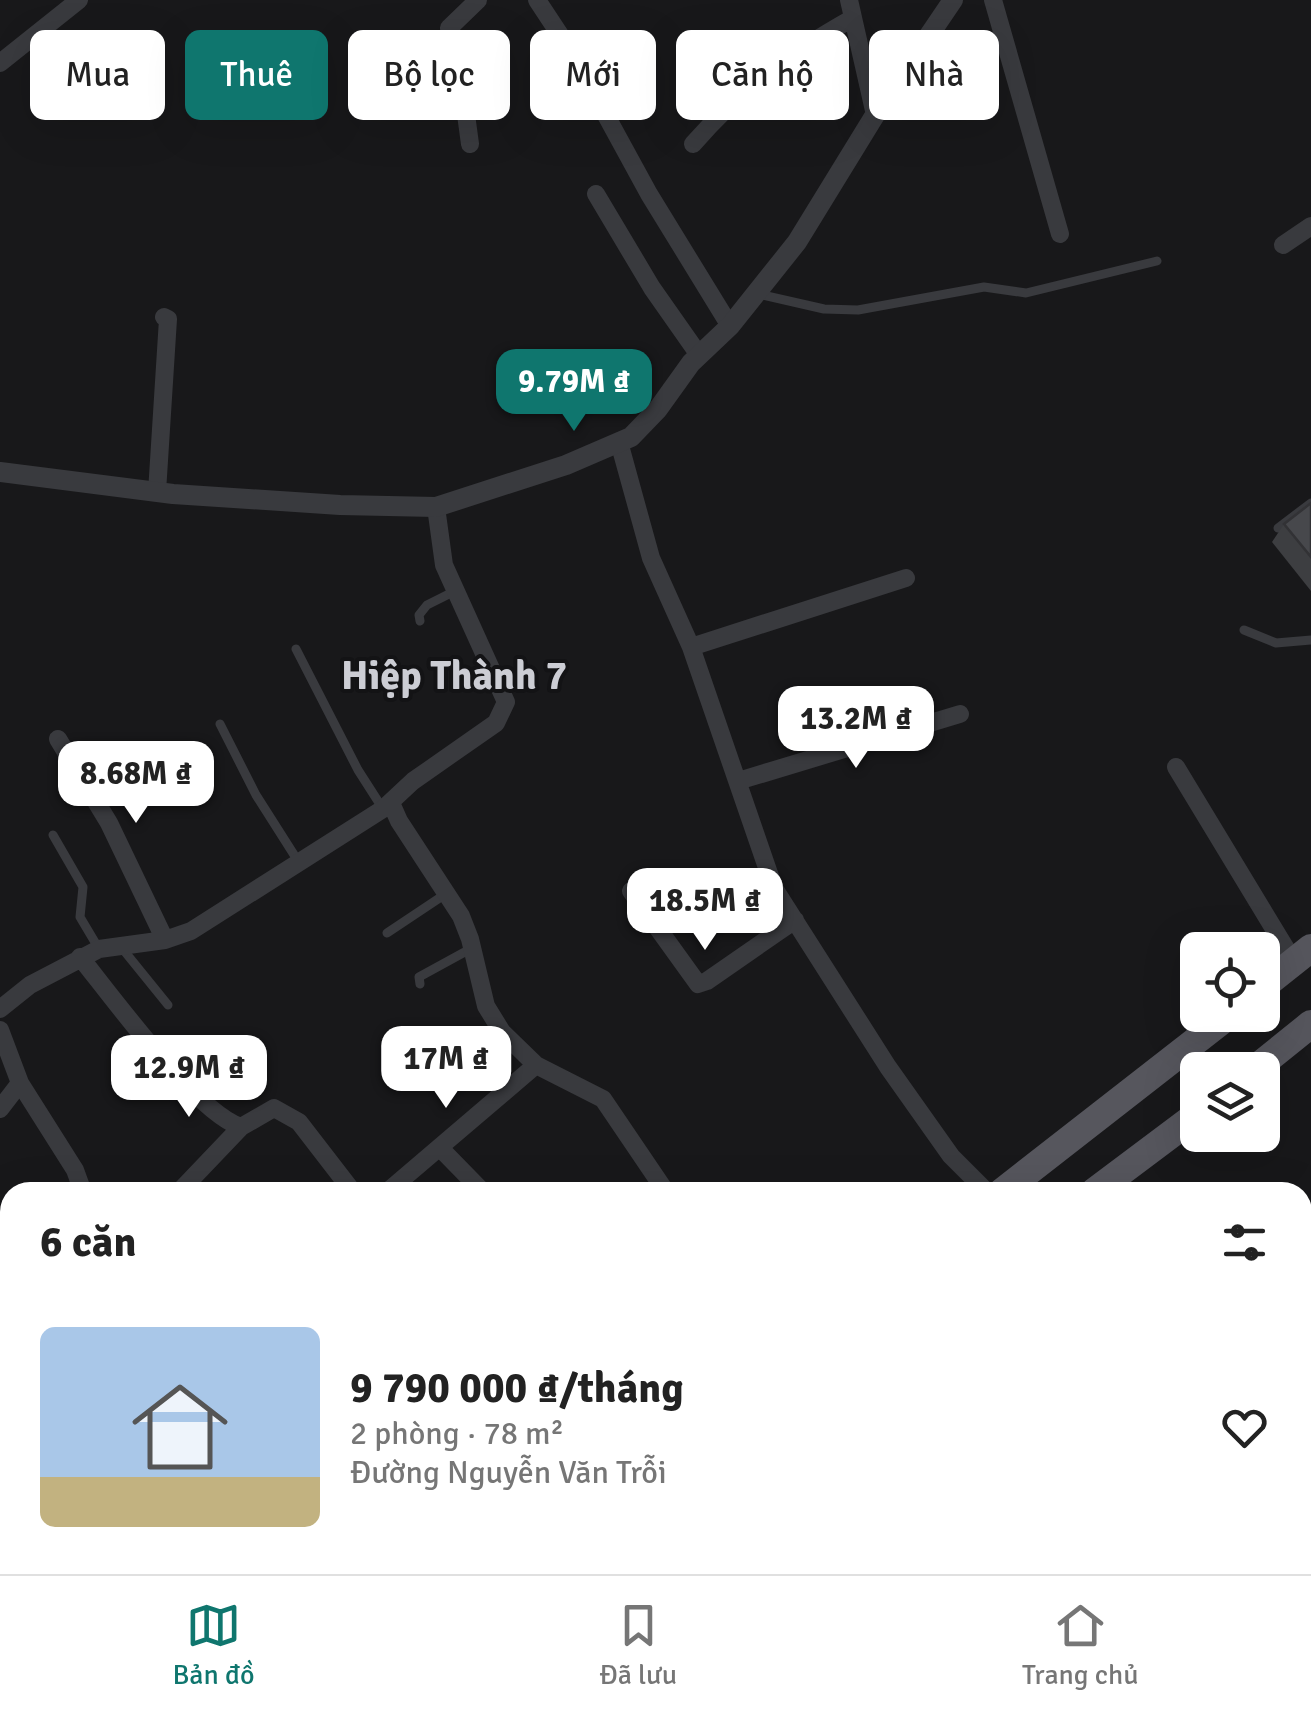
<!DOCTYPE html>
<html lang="vi">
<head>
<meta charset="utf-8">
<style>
  :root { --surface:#fff; --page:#f2f2f2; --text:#222; --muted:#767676; --line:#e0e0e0; --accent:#0f766e }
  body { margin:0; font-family:Signika,sans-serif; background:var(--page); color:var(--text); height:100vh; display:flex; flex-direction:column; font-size:38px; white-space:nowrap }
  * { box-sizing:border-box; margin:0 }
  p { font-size:32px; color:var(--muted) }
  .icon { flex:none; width:55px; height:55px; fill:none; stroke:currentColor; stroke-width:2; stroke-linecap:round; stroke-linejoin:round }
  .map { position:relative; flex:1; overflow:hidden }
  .drawer { position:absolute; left:0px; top:1182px; width:1312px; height:392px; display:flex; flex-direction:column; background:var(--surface); border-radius:30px 30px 0 0; box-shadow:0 10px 40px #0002 }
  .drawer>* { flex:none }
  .hud { position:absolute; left:30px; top:30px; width:1252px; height:90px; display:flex; gap:20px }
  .fabs { position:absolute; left:1180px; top:932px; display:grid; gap:20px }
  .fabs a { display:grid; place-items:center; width:100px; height:100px; border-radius:15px; background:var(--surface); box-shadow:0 10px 40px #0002; font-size:50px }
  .price { position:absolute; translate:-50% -85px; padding:0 22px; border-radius:20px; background:#fff; color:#222; font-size:32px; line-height:65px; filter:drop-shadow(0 2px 5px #0008) }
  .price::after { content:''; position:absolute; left:50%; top:60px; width:30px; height:22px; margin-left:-15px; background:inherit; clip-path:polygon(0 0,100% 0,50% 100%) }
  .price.active { background:var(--accent); color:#fff }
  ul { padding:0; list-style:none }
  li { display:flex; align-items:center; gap:30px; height:250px; padding:0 40px }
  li+li { border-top:2px solid var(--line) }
  li span { display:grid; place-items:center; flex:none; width:280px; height:200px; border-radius:15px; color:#555 }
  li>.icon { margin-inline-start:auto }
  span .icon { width:120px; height:120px; fill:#fffc; stroke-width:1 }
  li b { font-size:42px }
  h2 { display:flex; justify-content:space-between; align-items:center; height:120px; padding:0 40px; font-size:42px }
  .tag { padding:0 35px; border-radius:15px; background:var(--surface); box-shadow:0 10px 40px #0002; font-size:35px; line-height:90px }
  .tag.active { background:var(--accent); color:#fff }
  .dock { display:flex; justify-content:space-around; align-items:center; height:140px; border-top:2px solid var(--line); background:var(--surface); font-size:28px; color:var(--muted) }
  .dock a { display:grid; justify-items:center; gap:5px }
  .dock .active { color:var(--accent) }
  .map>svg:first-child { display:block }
</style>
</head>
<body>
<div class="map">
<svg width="1311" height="1574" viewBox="0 0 1311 1574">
  <rect width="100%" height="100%" fill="#18181a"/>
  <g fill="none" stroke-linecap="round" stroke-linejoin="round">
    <path stroke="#393a3e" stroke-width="9" d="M758,294L824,309L858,310L984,287L1026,293L1157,261
      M1278,528L1311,503
      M420,621L419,615L427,605L455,591
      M1244,630L1276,643L1311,640
      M296,649L358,770L383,809
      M220,724L256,795L298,861
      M53,835L83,887L80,917L99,949
      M387,933L447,893
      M121,947L168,1005
      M420,984L419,977L472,948"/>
    <path stroke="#393a3e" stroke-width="18" d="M537,0L572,53L649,194L730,326
      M849,0L875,115
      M993,0L1060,234
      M0,63L79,0
      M470,144L460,70L449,28L478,0
      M693,144C744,86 786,56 853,18
      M596,194L652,288L699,355
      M1283,245L1311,226
      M619,442L651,558L691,647L774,888L888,1067L951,1156L987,1192
      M157,492L168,319L164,317
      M691,647L906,578
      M58,739L109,823L165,940
      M1176,767L1294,962
      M738,781L960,714
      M391,803L399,821L461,916L470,939L486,1006L502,1032L536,1065L603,1099L666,1192
      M631,891L698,984L707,981L795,920
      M80,957C113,998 196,1112 241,1127L274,1108L299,1122L353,1192
      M0,1009L30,985L99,949L165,940L191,931L383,809L413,781L496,723L506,702L444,565L436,507
      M0,1030L20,1083L0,1109
      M20,1083L75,1170L83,1192
      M440,1148L483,1192
      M179,1192L241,1127
      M387,1192L536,1065
      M0,1305L10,1318
      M1073,1565L1078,1574"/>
    <path stroke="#393a3e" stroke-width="20" d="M0,472L173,494L340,505L436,507L566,465L631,437L658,409L691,363L730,326L797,242L875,115L953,0
      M0,1422L10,1432
      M140,1565L149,1574"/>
    <path stroke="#56565d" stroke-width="28" d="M1262,987L1311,948
      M1254,1070L1311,1024
      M1002,1192L1229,1015
      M1094,1192L1198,1114
      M627,1574L634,1565
      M706,1574L714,1565"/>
  </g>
  <path fill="#3d3e41" d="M1311,503V591L1272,542L1284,524Z"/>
  <path fill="#47484c" stroke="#323235" stroke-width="2.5" d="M1311,503V557L1284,524Z"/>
  <g text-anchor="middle" stroke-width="8" stroke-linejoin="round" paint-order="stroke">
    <g font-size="40" font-weight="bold" fill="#cccdd4" stroke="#131315">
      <text x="454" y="689">Hiệp Thành 7</text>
    </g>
  </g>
</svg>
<div class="fabs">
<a><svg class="icon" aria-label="locate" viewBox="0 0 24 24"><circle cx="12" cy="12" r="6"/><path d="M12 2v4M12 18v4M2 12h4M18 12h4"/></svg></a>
<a><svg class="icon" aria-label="layers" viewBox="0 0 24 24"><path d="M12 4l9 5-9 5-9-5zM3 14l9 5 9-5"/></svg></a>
</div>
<b class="price active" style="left:574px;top:434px">9.79M ₫</b>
<b class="price" style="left:856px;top:771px">13.2M ₫</b>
<b class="price" style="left:136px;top:826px">8.68M ₫</b>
<b class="price" style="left:705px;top:953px">18.5M ₫</b>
<b class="price" style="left:446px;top:1111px">17M ₫</b>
<b class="price" style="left:189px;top:1120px">12.9M ₫</b>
<div class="hud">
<a class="tag">Mua</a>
<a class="tag active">Thuê</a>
<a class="tag">Bộ lọc</a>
<a class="tag">Mới</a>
<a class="tag">Căn hộ</a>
<a class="tag">Nhà</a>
</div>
<section class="drawer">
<h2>6 căn<svg class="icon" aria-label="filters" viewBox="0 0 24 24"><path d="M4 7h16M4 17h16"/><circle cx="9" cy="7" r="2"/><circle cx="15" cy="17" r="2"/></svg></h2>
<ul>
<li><span style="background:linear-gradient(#a9c7e8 75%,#c2b280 0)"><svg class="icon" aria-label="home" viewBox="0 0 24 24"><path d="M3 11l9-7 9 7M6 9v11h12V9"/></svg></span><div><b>9 790 000 ₫/tháng</b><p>2 phòng · 78 m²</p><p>Đường Nguyễn Văn Trỗi</p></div><svg class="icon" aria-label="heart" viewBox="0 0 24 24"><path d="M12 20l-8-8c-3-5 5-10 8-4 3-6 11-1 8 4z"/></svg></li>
</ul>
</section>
</div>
<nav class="dock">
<a class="active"><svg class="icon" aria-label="map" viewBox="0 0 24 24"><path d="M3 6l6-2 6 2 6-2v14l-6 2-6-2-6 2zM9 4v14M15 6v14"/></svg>Bản đồ</a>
<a><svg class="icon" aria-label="saved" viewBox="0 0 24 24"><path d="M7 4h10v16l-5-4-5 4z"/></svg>Đã lưu</a>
<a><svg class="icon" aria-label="home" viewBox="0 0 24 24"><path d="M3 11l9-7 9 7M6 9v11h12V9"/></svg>Trang chủ</a>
</nav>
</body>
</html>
